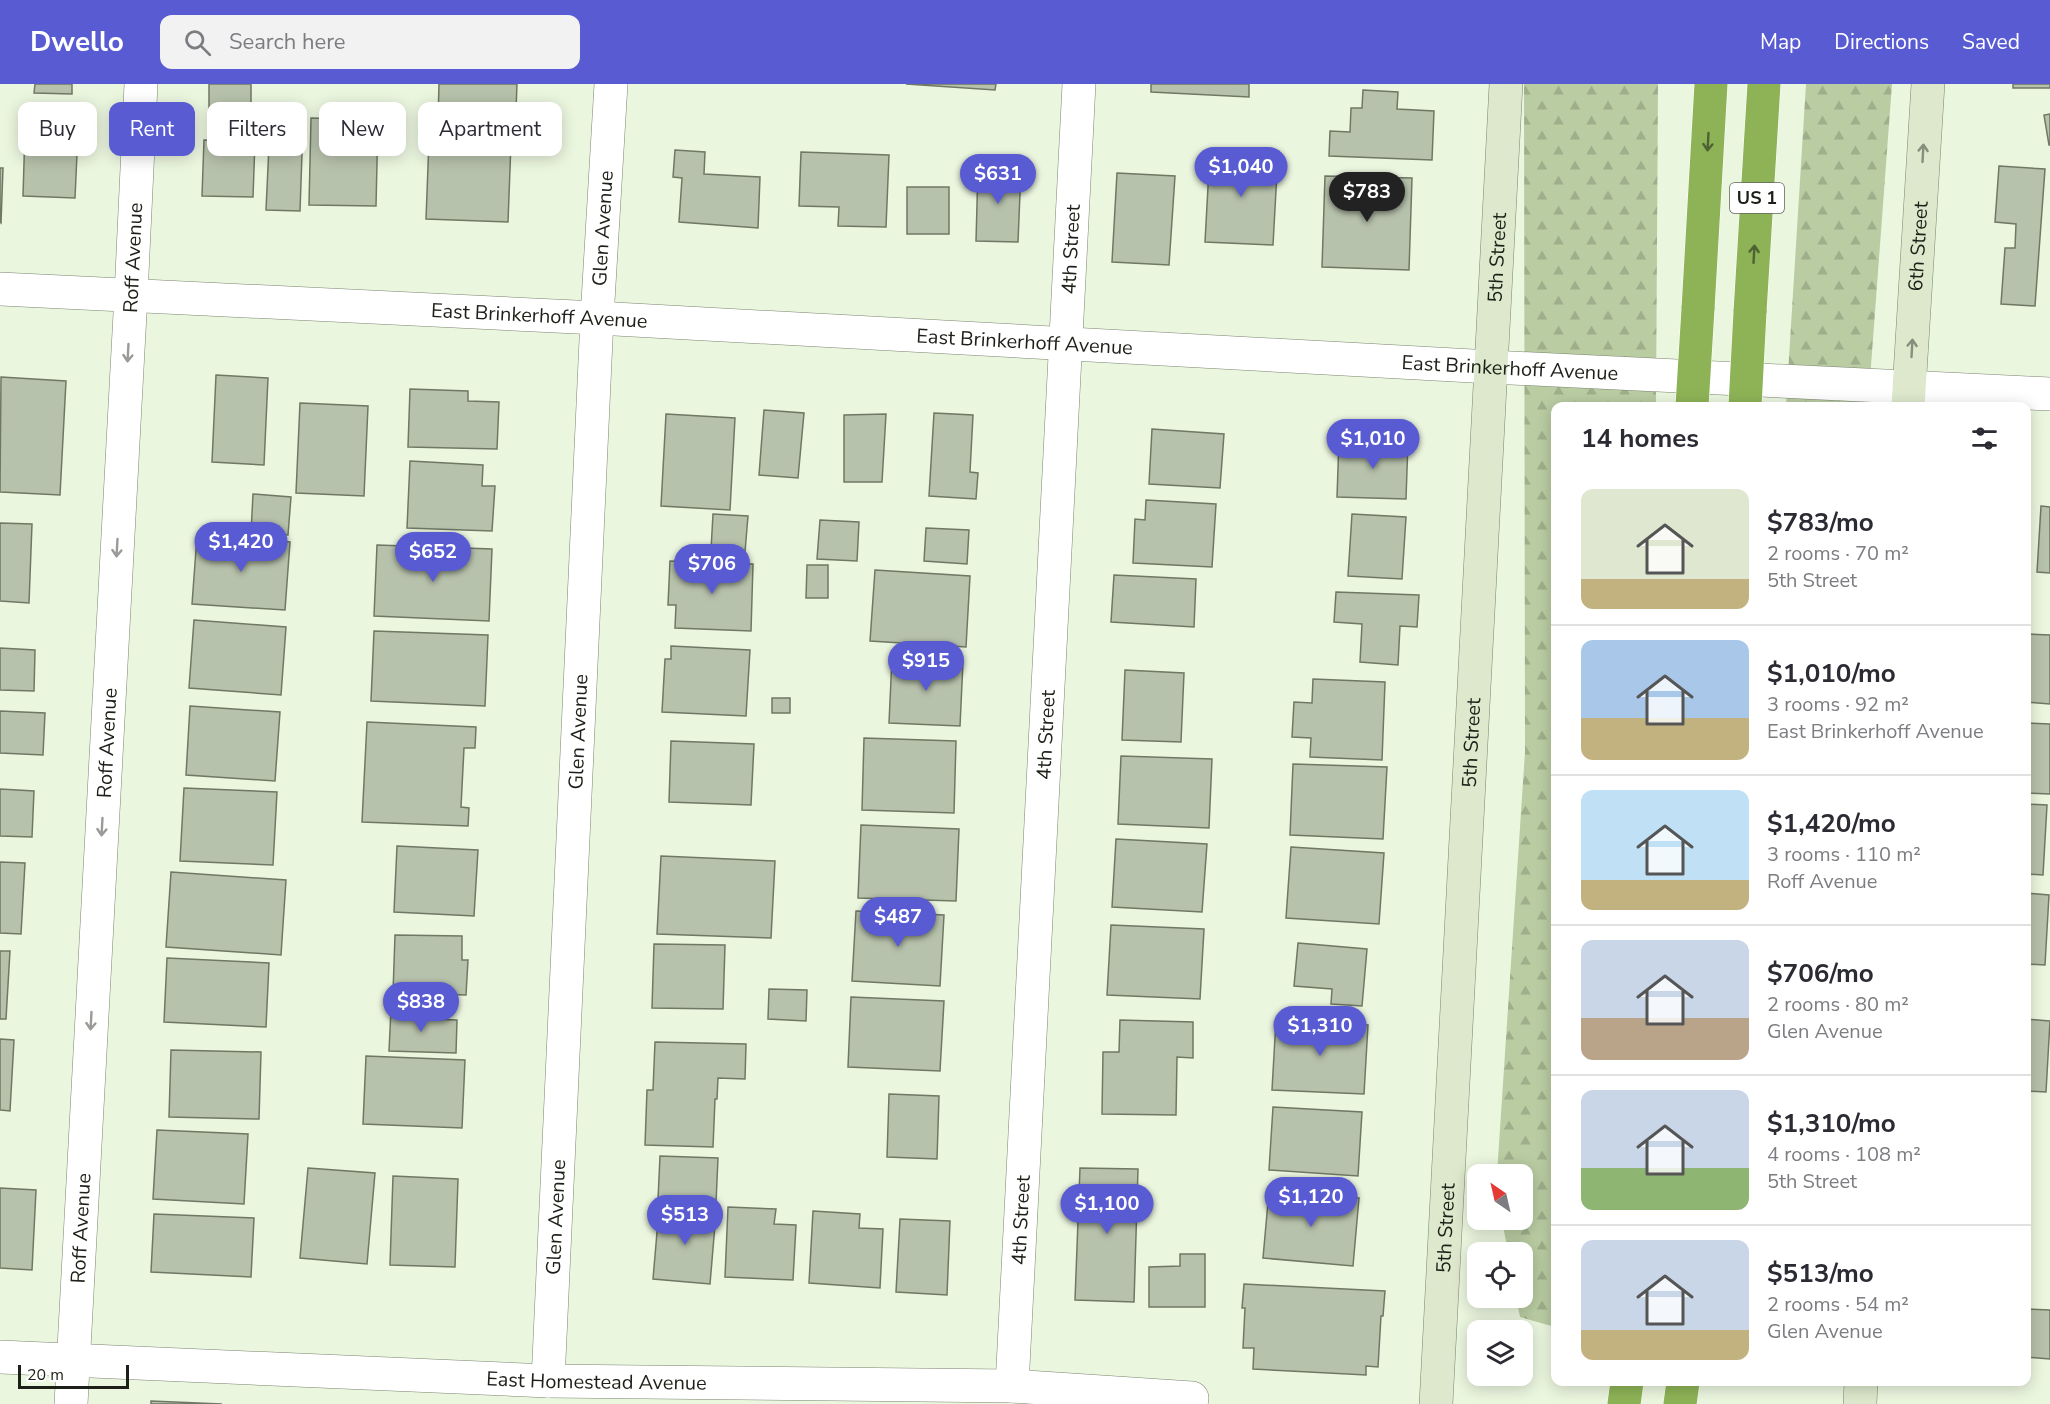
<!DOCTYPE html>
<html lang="en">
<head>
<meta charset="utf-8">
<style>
  :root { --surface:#fff; --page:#f2f2f3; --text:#2b2b33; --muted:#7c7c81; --line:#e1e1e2; --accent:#585bd2 }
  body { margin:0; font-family:"Nunito Sans",sans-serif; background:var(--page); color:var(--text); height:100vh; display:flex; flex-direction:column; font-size:22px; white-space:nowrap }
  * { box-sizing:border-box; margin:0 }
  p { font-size:20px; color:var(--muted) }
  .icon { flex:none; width:33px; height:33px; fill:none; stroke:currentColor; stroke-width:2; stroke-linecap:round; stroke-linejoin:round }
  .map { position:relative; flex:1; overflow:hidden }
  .panel { position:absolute; left:1551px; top:318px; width:480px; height:984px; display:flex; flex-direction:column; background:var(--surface); border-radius:12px; box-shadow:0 3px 15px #0003 }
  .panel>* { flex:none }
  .guide { position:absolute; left:18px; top:18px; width:570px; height:54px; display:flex; gap:12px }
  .needle { width:39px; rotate:326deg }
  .fabs { position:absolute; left:1467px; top:1080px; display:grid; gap:12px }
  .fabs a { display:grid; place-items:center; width:66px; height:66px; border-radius:12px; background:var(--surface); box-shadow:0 3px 15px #0003; font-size:30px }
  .scale { position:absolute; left:18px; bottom:15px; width:111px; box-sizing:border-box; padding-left:6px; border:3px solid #1d2018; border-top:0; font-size:16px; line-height:21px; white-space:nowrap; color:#1d2018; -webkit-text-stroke:4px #fff; paint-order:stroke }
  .price { position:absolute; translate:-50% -51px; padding:0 14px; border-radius:21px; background:var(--accent); color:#fff; font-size:20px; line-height:39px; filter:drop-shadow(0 2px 3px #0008) }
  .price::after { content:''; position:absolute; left:50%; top:36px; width:18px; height:14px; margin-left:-9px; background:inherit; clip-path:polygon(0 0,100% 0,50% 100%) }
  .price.on { background:#222; color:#fff }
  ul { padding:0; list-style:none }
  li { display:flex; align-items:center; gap:18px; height:150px; padding:0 30px }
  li+li { border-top:2px solid var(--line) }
  li span { display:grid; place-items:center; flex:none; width:168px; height:120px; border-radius:12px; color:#555 }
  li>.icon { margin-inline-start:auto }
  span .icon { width:72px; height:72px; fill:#fffc; stroke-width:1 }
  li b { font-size:26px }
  h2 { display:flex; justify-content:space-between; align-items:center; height:72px; padding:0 30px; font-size:26px }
  .pill { padding:0 21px; border-radius:12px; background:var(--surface); box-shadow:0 3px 15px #0003; font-size:21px; line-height:54px }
  .pill.on { background:var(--accent); color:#fff }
  header { display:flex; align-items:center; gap:36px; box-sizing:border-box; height:84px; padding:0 30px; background:var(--accent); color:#fff }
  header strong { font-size:28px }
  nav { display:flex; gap:33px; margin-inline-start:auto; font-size:21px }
  .search { width:420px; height:54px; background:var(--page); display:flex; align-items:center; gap:15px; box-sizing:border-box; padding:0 21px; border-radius:12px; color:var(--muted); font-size:22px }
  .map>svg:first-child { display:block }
</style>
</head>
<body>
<header>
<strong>Dwello</strong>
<div class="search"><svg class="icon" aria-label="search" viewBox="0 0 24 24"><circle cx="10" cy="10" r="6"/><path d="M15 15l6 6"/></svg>Search here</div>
<nav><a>Map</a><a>Directions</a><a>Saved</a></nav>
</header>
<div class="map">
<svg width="2050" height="1320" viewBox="0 0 2050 1320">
  <defs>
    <pattern id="forest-firs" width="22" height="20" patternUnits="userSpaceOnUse" patternTransform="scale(1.5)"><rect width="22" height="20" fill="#b9cca2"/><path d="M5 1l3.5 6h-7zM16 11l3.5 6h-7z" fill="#9faf8b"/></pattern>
  </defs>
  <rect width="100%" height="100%" fill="#ebf6df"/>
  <path fill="url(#forest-firs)" d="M1524,0H1658L1656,322H1556L1555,1243L1520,1233L1516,1214H1522V1168H1508L1502,1136H1522V1090H1497L1525,668Z
    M1806,0H1892L1868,322H1786Z"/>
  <path fill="#b7c2ac" stroke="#6f7864" stroke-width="1.5" d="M35,0H72V10L34,9Z
    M209,0H251V29L209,28Z
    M439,0H517L516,25L479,23V39L438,37Z
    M906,0H996L995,6Z
    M1151,0H1249V13L1151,8Z
    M2013,0H2050V4H2013Z
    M1363,6L1398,8L1397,25L1434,27L1432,76L1329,72L1330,47L1350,48L1351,24H1362Z
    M2050,30V61H2049L2044,31Z
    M311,34L378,36L376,122L309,121Z
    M270,40L303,41L300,127L266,126Z
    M25,46L78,48L75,114L23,112Z
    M204,56L255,57L253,113L202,112Z
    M429,56L511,59L508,138L426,135Z
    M675,66L705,68L704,90L760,93L758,144L679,138L682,94L673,93Z
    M1210,66L1278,70L1273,161L1205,158Z
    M801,68L889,71L886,143L838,142L839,123L799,122Z
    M1999,82L2045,85L2035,222L2001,220L2005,164H2015L2016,140L1995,138Z
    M0,84H3L1,139L0,138Z
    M978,84L1021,85L1018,158L976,157Z
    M1117,89L1175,92L1169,181L1112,178Z
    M1325,92L1412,94L1409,186L1322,183Z
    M907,103H949V150H907Z
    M216,291L268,294L264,381L212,378Z
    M1,293L66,297L60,411L0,408Z
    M410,305L468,307V317L499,318L497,365L408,363Z
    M300,319L368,322L364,412L296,409Z
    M764,326L804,329L798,394L759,391Z
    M934,329L973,331L970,388L978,389L976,415L929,412Z
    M666,330L735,334L730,426L661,422Z
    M886,330L882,398H844V331Z
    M1152,345L1224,350L1220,404L1149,400Z
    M1339,356L1408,358L1406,415L1337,413Z
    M410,377L483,381L482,402H495L492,447L407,444Z
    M253,410L291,413L288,451L251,449Z
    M1146,416L1216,420L1212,483L1133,479L1135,435L1145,436Z
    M2041,422L2050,423V489L2037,488Z
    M713,430L748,432L745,468L711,466Z
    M1352,430L1406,433L1402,495L1348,492Z
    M820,436L859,438L857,477L817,475Z
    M0,439L32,440L29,519L0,517Z
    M926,444L969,446L967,480L924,477Z
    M197,452L290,458L285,526L192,520Z
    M377,461L492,465L489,537L374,532Z
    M670,477L753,480L751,547L675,544L676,521H668Z
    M807,481H828V514H806Z
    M875,486L970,492L966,563L870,557Z
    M1114,491L1196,495L1194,543L1111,538Z
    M1336,508L1419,511L1417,543L1400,542L1398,581L1360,578L1362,540L1334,538Z
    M194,536L286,543L281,611L189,604Z
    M374,547L488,551L485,622L371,617Z
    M2026,550L2050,551V620L2026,618Z
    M671,562L750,566L746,632L662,628L665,575H671Z
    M0,564L35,566L34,607L0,606Z
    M892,574L963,578L960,642L889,639Z
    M1125,586L1184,589L1181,658L1122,656Z
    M1313,595L1385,598L1382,676L1310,673L1311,654L1292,653L1294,618L1312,619Z
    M772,614H790V629H772Z
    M190,622L280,628L275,697L186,691Z
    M0,627L45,629L43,671L0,669Z
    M367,638L476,643L475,664H464L461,723L469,724L468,742L362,738Z
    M2026,639L2050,640V710L2026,709Z
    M864,654L956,657L954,729L862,726Z
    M671,657L754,660L751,721L669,718Z
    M1121,672L1212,675L1209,744L1118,740Z
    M1293,680L1387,683L1383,755L1290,751Z
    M184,704L277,708L273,781L180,777Z
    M0,705L34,707L32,753L0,752Z
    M2026,720L2047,721L2043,791L2026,790Z
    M861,741L959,745L956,817L858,814Z
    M1116,755L1207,760L1202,828L1112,823Z
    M397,762L478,766L474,832L394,828Z
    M1291,763L1384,769L1379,840L1286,834Z
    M661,772L775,777L771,854L657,850Z
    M0,778L25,779L21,850L0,849Z
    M171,788L286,796L281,871L166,863Z
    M2026,809L2049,811L2045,881L2026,880Z
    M856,827L944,831L940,902L852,897Z
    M1111,841L1204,845L1200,915L1107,911Z
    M395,851L462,852V876H468L466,911L393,909Z
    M1298,859L1367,865L1362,922L1331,920L1332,905L1294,902Z
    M654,860L725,861L723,925L652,924Z
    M0,867H10L6,935H0Z
    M167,874L269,879L266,943L164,938Z
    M769,905L807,906L806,937L768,935Z
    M851,913L944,917L940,987L848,983Z
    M391,926L424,927L425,935L457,936L456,969L389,967Z
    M2026,935L2050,937L2046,1008L2026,1007Z
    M1120,936L1193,938V974L1177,973L1176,1031L1102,1030L1103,968H1119Z
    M1276,936L1368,941L1364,1010L1272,1006Z
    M0,955L14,956L10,1027L0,1026Z
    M655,958L746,960L745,995L718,994L717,1015H715L713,1063L645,1061L647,1006H653Z
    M171,966L261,968L259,1035L169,1033Z
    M366,972L465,976L462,1044L363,1040Z
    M889,1010L939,1012L937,1075L887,1073Z
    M1273,1023L1362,1028L1358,1092L1269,1086Z
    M157,1046L248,1050L244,1120L153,1115Z
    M660,1072L718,1074L716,1119L658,1116Z
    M308,1084L375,1089L367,1180L300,1174Z
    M1080,1084L1138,1085L1134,1218L1075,1216Z
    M393,1092L458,1095L455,1183L390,1181Z
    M0,1104L36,1106L32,1186L0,1184Z
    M1269,1107L1359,1114L1353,1182L1263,1174Z
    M728,1123L776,1125L774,1140L796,1141L793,1196L725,1193Z
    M659,1125L716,1129L710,1200L653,1195Z
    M813,1127L860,1130L859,1144L883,1145L880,1204L809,1199Z
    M154,1130L254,1134L251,1193L151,1188Z
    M900,1135L950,1137L947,1211L896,1208Z
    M1180,1170H1205V1223H1149V1183L1180,1182Z
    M1244,1200L1385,1207L1383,1232H1381L1378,1283L1366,1282V1291L1253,1285L1254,1264H1243L1245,1224H1242Z
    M2026,1225L2050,1226V1275L2026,1273Z
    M151,1317L222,1320H151Z"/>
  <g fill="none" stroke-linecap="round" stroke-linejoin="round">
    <g stroke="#7b8470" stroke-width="34">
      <g id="minor">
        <path id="s1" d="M0,1273L548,1297L1012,1302L1192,1314L1191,1320"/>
        <path id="s2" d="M548,1297L597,234L611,0"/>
        <path id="s3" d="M1012,1302L1079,0"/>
        <path id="s4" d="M71,1320L131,211L141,0"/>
      </g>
    </g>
    <g stroke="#7b8470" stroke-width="34">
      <g id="tertiary">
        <path id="s5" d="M0,205L597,234L1491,283L2050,310"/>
      </g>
    </g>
    <g stroke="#7b8470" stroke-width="34">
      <g id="secondary">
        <path id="s6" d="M1908,322L1928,0"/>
        <path id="s7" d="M1436,1320L1506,0"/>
        <path d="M1860,1320L1861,1298"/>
      </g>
    </g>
    <g stroke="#fff" stroke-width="34">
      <path id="motorway" d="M1698,225L1711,0
        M1750,228L1764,0
        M1624,1320L1627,1298
        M1680,1320L1683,1298"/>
    </g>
    <use href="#minor" stroke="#fff" stroke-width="33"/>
    <use href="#tertiary" stroke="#fff" stroke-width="33"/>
    <use href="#secondary" stroke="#dde8cc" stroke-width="33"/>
    <use href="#motorway" stroke="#8db356" stroke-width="33"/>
    <g stroke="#fff" stroke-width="34" stroke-linecap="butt">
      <path id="motorway-bridge" d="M1692,322L1698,225
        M1745,322L1750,228"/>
    </g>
    <use href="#motorway-bridge" stroke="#8db356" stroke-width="33"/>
  </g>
  <defs><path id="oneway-shaft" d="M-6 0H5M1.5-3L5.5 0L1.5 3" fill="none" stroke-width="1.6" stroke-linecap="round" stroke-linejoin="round" transform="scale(1.5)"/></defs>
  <g stroke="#4f6234">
    <use href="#oneway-shaft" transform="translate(1708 58) rotate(93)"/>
    <use href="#oneway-shaft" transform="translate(1754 170) rotate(-87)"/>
  </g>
  <g stroke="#878e7b">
    <use href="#oneway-shaft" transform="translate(1923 69) rotate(-87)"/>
    <use href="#oneway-shaft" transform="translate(1912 264) rotate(-87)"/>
  </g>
  <g stroke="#999b97">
    <use href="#oneway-shaft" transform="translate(128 269) rotate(93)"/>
    <use href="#oneway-shaft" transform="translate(117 464) rotate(93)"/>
    <use href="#oneway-shaft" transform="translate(102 743) rotate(93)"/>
    <use href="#oneway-shaft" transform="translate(91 937) rotate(93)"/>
  </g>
  <g text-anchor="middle" stroke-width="5" stroke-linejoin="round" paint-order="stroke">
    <rect fill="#fff" stroke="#61635d" stroke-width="1.5" x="1730" y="99" width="54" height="30" rx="4.5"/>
    <g font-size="18" font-weight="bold" fill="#1d2018">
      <text x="1757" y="120">US 1</text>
    </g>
    <g font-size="20" fill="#1d2018" stroke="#fff">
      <text dy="7" stroke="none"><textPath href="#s2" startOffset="1154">Glen Avenue</textPath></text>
      <text dy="7" stroke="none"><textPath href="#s6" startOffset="160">6th Street</textPath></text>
      <text dy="7" stroke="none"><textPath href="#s3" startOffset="1138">4th Street</textPath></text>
      <text dy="7" stroke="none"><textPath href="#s4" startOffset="1148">Roff Avenue</textPath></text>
      <text dy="7" stroke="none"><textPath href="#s7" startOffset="1148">5th Street</textPath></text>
      <text dy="7" stroke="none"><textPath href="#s5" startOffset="540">East Brinkerhoff Avenue</textPath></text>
      <text dy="7" stroke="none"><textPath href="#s5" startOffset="1026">East Brinkerhoff Avenue</textPath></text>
      <text dy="7" stroke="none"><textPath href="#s5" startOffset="1512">East Brinkerhoff Avenue</textPath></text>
      <text dy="7" stroke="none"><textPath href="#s2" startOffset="650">Glen Avenue</textPath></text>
      <text dy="7" stroke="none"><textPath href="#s3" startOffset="652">4th Street</textPath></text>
      <text dy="7" stroke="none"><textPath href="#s4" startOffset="662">Roff Avenue</textPath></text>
      <text dy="7" stroke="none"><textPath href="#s7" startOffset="662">5th Street</textPath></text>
      <text dy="7" stroke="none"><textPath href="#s2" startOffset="164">Glen Avenue</textPath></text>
      <text dy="7" stroke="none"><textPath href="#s3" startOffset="166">4th Street</textPath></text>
      <text dy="7" stroke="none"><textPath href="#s4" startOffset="176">Roff Avenue</textPath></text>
      <text dy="7" stroke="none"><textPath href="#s7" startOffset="176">5th Street</textPath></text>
      <text dy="7" stroke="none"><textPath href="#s1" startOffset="597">East Homestead Avenue</textPath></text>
    </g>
  </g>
</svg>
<div class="fabs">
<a><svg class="needle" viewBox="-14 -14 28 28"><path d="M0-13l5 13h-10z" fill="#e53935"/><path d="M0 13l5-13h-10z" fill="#7c7c81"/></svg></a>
<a><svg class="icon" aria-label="locate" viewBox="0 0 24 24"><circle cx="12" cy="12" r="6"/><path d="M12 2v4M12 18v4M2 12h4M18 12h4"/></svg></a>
<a><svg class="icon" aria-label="layers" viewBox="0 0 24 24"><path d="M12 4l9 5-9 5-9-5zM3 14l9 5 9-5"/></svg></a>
</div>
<div class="scale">20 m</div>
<b class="price" style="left:1241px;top:114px">$1,040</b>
<b class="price" style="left:998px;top:121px">$631</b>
<b class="price on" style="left:1367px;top:139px">$783</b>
<b class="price" style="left:1373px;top:386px">$1,010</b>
<b class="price" style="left:241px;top:489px">$1,420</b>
<b class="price" style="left:433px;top:499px">$652</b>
<b class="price" style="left:712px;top:511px">$706</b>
<b class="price" style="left:926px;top:608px">$915</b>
<b class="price" style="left:898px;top:864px">$487</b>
<b class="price" style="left:421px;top:949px">$838</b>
<b class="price" style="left:1320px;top:973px">$1,310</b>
<b class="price" style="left:1311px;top:1144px">$1,120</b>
<b class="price" style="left:1107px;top:1151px">$1,100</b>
<b class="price" style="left:685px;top:1162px">$513</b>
<div class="guide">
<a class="pill">Buy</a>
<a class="pill on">Rent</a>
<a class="pill">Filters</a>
<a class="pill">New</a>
<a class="pill">Apartment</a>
</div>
<section class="panel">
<h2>14 homes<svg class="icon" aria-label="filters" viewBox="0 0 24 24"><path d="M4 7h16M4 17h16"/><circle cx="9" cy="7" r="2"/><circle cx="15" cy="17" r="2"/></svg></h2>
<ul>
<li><span style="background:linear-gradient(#dfe7d0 75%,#c2b280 0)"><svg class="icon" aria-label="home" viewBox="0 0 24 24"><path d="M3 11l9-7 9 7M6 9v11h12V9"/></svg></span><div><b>$783/mo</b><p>2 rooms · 70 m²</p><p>5th Street</p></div></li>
<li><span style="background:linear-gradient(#a9c7e8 65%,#c2b280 0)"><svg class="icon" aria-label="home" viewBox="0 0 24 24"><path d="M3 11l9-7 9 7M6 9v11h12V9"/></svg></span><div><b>$1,010/mo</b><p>3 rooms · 92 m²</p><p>East Brinkerhoff Avenue</p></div></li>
<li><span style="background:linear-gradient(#bfe0f5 75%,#c2b280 0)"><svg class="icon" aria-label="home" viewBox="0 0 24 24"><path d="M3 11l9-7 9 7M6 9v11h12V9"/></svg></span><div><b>$1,420/mo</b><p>3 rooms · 110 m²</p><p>Roff Avenue</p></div></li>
<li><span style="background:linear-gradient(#c9d6e8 65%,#b9a48a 0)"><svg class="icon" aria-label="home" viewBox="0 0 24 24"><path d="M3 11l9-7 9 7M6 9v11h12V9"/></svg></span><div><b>$706/mo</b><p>2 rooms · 80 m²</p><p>Glen Avenue</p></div></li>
<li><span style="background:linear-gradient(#c9d6e8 65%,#8fb573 0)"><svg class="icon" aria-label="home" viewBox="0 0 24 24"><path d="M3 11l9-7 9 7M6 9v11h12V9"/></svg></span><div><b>$1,310/mo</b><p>4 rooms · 108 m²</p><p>5th Street</p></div></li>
<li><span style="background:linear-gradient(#c9d6e8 75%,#c2b280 0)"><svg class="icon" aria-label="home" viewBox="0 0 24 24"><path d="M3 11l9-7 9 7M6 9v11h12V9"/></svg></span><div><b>$513/mo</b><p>2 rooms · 54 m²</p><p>Glen Avenue</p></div></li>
</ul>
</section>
</div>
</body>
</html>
